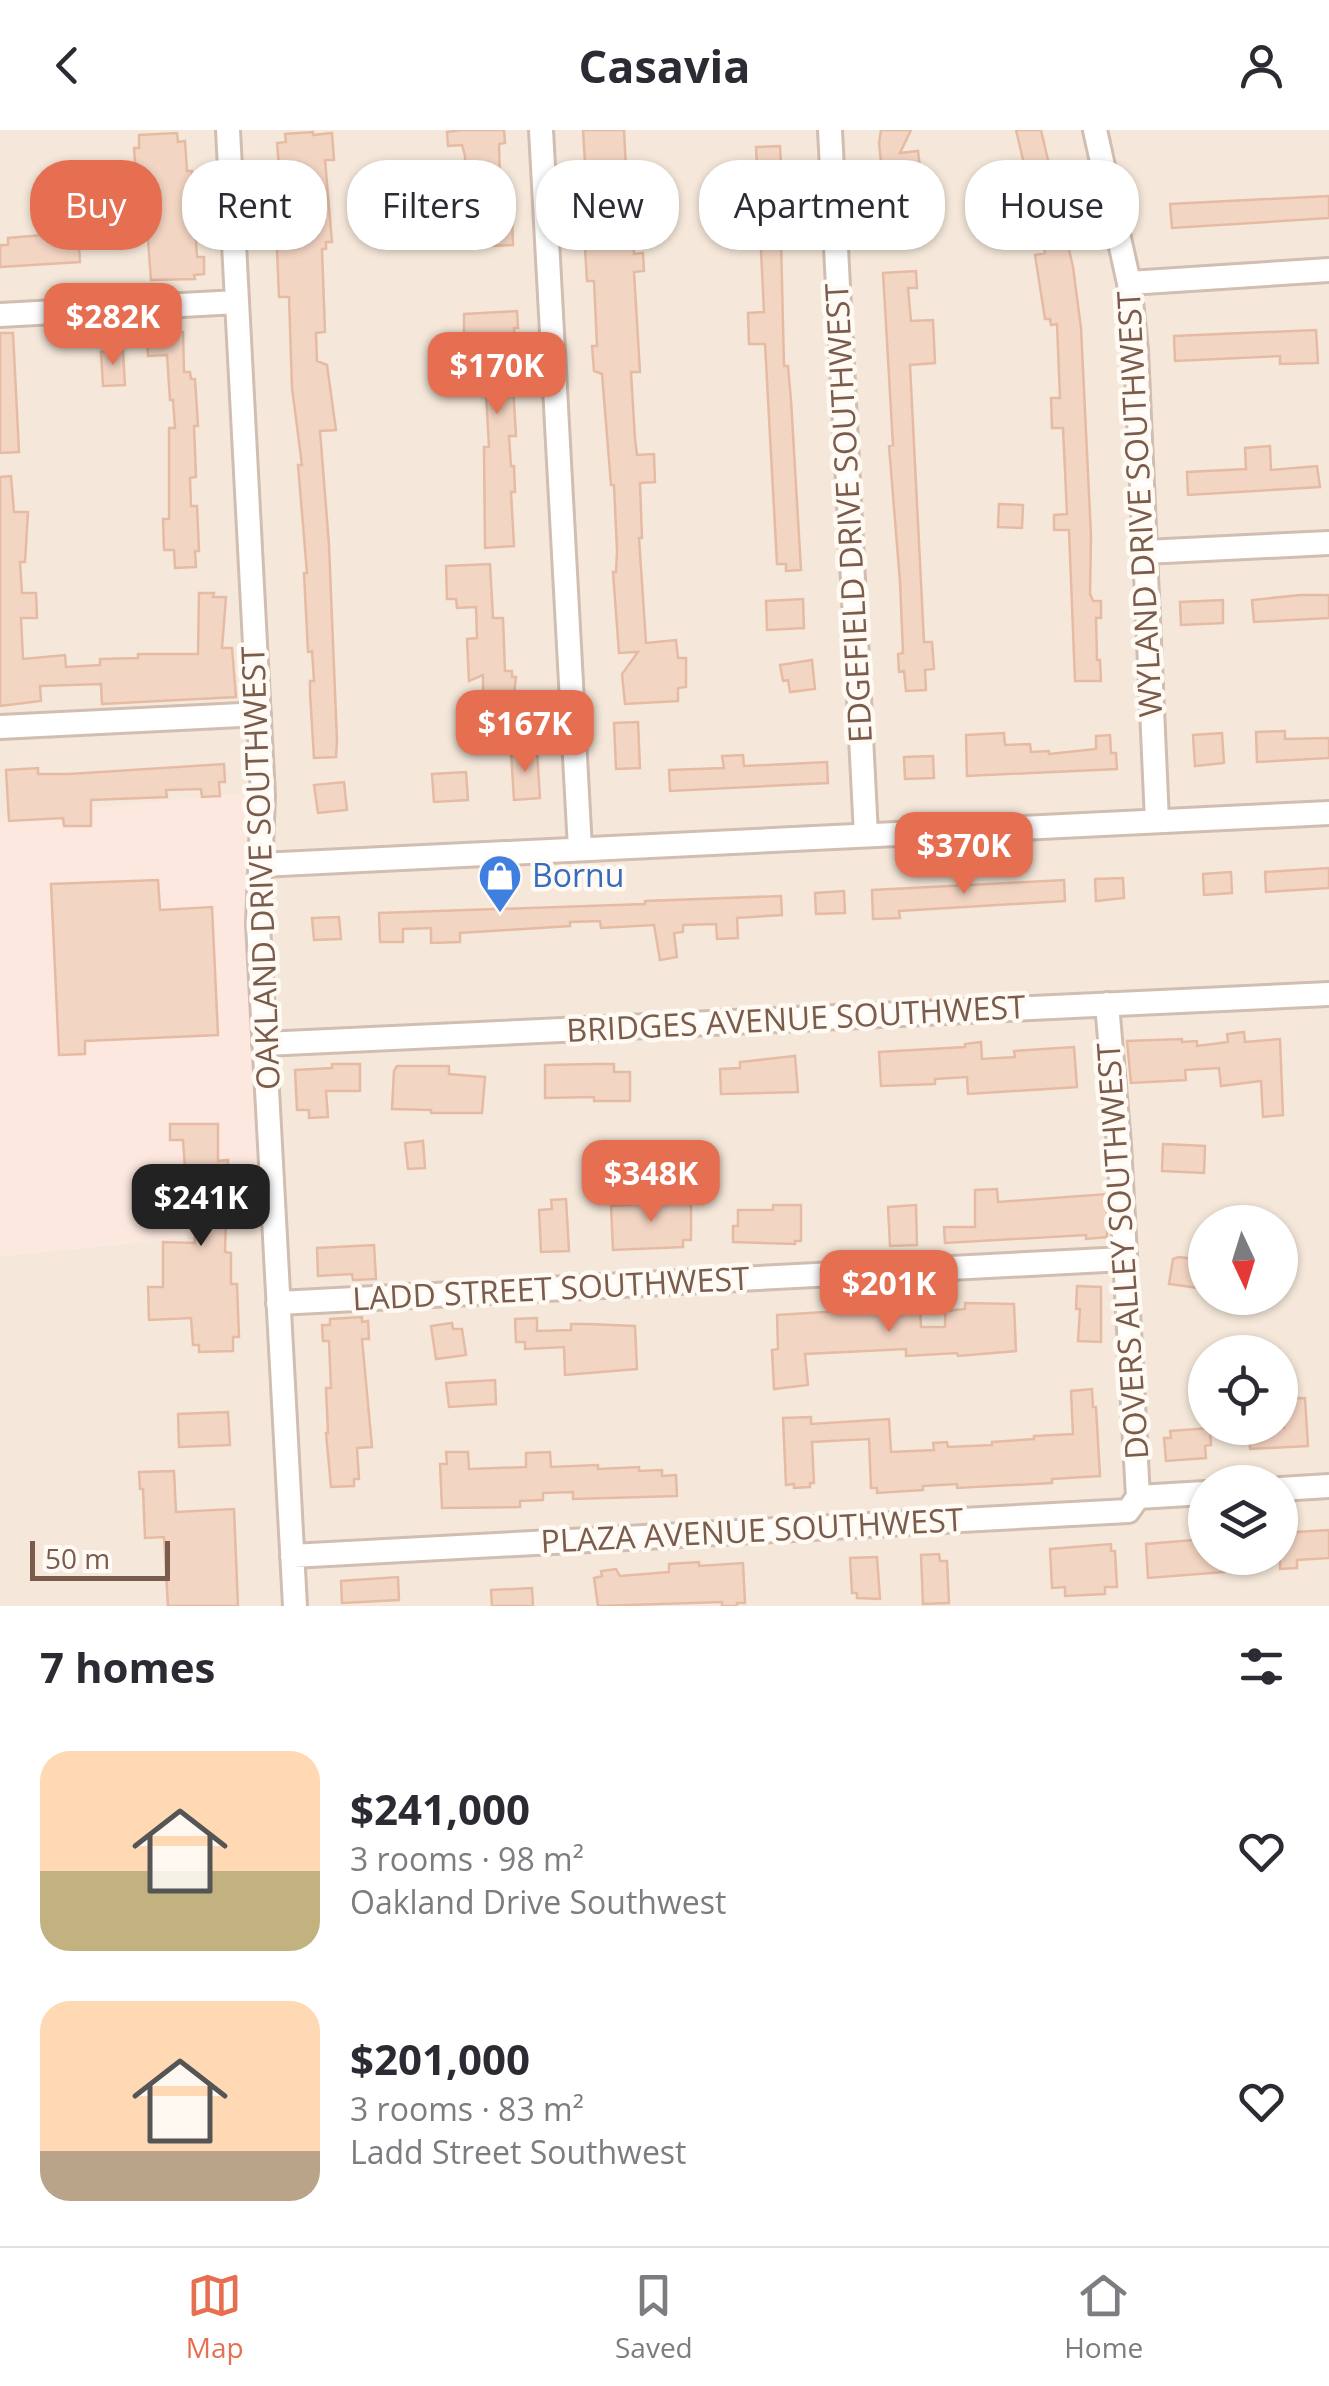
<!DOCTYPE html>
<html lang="en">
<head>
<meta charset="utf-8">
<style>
  :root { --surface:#fff; --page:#f7f7f7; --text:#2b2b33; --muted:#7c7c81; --line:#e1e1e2; --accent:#e76f51 }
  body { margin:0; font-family:"Open Sans",sans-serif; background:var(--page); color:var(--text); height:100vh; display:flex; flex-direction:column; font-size:38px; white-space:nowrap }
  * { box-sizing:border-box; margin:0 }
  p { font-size:32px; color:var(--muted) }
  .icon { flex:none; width:55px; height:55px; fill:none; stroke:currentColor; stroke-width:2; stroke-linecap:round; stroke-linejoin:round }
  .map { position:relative; height:1476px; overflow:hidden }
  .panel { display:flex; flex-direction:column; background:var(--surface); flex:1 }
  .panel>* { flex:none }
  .hud { position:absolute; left:30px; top:30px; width:1270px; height:90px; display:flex; gap:20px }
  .needle { width:65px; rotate:176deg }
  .tools { position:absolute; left:1188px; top:1075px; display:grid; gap:20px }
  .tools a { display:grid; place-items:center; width:110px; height:110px; border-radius:50%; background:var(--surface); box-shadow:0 2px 8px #0004; font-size:50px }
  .scale { position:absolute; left:30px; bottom:25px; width:140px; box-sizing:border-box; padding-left:10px; border:5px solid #7a5c4d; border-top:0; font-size:28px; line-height:35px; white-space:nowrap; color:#7a5c4d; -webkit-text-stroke:8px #fffaf3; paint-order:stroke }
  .price { position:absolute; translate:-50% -85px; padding:0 22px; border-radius:20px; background:var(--accent); color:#fff; font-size:32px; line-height:65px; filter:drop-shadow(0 2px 5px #0008) }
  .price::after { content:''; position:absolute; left:50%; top:60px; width:30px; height:22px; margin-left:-15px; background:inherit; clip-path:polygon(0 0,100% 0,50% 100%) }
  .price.selected { background:#222; color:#fff }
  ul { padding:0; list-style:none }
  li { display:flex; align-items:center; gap:30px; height:250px; padding:0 40px }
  li span { display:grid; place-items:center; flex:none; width:280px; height:200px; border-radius:30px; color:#555 }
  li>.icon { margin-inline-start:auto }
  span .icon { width:120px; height:120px; fill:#fffc; stroke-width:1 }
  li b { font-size:42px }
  h2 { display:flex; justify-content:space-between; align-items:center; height:120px; padding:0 40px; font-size:42px }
  .chip { padding:0 35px; border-radius:40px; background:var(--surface); box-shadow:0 2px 8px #0004; font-size:35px; line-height:90px }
  .chip.selected { background:var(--accent); color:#fff }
  header { display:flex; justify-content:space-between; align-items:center; height:130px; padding:0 40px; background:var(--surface); font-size:45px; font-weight:700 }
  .dock { display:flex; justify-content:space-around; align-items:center; height:140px; border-top:2px solid var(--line); background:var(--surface); font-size:28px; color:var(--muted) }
  .dock a { display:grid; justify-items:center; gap:5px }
  .dock .selected { color:var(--accent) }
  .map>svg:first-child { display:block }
</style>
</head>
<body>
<header><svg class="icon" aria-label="back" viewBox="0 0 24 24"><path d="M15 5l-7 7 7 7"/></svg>Casavia<svg class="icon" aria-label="person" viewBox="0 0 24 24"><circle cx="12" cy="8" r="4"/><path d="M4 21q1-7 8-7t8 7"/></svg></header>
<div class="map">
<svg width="1329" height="1476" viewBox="0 0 1329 1476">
  <rect width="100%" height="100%" fill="#fdf6ec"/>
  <path fill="#f5e8da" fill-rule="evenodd" d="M0,0H1329V1476H0V1126L279,1098L0,687ZM1205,1092H1280V1168H1205ZM1205,1222H1280V1298H1205ZM1205,1352H1280V1428H1205Z"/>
  <path fill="#fde8e0" d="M271,660L279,1098L0,1126V687Z"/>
  <path fill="#f3d5c3" stroke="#e6bba3" stroke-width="2.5" d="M462,0H504L505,13L499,14L501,89L512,88L513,115L465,117V26L462,15L448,16L447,2Z
    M583,0H624L626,38L633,37L634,124L643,123L644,141L634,142L640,242H631L635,309L637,325L654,324L655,352L640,353L642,408H639L646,513L676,510L678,528H686V557L678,558V571L625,574L622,544L638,522L619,523L613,442H616L617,421L614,355H611L602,244L594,241L592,216H597L594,151H587L581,51L575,52L573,33H585Z
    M881,0H911L900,23L918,21L922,53L909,54L913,107L889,109L879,13Z
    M1016,0H1041L1073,137L1081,198L1091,406L1090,464L1093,471H1101V488H1096L1097,530H1100L1101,551H1075L1069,400H1054V385L1067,384L1063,298H1052L1051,268H1060L1057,194L1051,195L1050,189H1045L1035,125L1045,123Z
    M313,2V5L332,3L334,30H325L332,112H326V119H322L325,202L316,203L317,231L327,235L336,300L320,301L329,415L337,611L336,627L314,628L310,563V551H314L312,521L308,522L304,443H307L298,335H302L292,258L289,167H279L275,74H270L269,57H278V48H280L277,13L286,12L285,4Z
    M177,3L178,12L185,11L187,41H192L197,127H204V144L194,145L195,149L151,150L145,70L132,71L131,47H136L134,18H139V5Z
    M780,16L785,111H781L784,236H788L791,270L801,440L786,441V434H777L765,214H749L748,183L764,182L756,17Z
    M1329,66V88L1172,98L1170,74Z
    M78,102L80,132L0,137V115H8V108Z
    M916,141L917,158H908L911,191L933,190L935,233L910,235L924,512H932L934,539L925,540L926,560L906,561L904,541L899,542L898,524L903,523L900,452L889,316L893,315L883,143Z
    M517,181L518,198H514L518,255L513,256L516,306H509L511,336H514L515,362H511L514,416L485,418L484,317H489L485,245H479L477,212L464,213V184Z
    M1316,200L1318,233L1280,234V226L1175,231L1174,206Z
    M183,202L184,242H190L191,249H195L198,296H194L196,347L190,348L191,376H197L199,421H195L196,437L175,438L174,420H164L163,389H169V298H175L173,270H170L167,225L148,226L147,203Z
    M0,203H13L19,322L0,323Z
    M123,221L125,255L103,256L101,222Z
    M1270,316L1271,340L1317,336L1320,357L1188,365L1187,342L1246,339L1245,318Z
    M11,346L14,382H28L25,432H20L22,463H36L37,488H21L23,529L65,525L66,537L100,535V529L138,528V524H198L199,463H214L213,467H226L222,518H232L236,567L102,574L101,554L40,556L41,571L0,576V347Z
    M999,374L1023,375L1022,398L998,397Z
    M490,434L493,488H503L505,541H512V547H516L512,581H488V573H483V545L469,551L467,509L477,508L476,477L457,478L456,469H447L446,436Z
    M1300,465H1329V488L1254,492L1252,470Z
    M803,469L804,498L767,500L766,471Z
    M1223,470V493L1181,495L1180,472Z
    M812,530L815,559L790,562L788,550L783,551L780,535Z
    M638,592L640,638L616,639L614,593Z
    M1285,601V609L1329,608V628L1257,632L1256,602Z
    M1004,603L1005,615L1030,614L1031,622L1049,621V624L1096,619V606L1110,605L1111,623H1116L1117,639L967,646L966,605Z
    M1222,603L1224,633L1195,636L1193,605Z
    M537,621L540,668L514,670L511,622Z
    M743,625L744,636L827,632L828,653L670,661L669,640L724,638L722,626Z
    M933,626L934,648L905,649L904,627Z
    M224,634L225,652H219L220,666L202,667L201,659L166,660L167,667L91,670V696H64L63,688L9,691L6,640L38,638V644H69Z
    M466,642L468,670L434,672L432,644Z
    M344,652L347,680L318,683L314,655Z
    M1329,738V758L1266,762L1265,742Z
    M1231,742L1232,763L1204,765L1203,744Z
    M1123,748L1124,768L1096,771L1095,749Z
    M158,750L160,780L212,777L218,905L85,911V924L59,925L51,754Z
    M1064,750L1065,771L899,781L900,788L873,789L872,760Z
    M844,761L845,783L816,784L815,763Z
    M781,766L782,785L737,788L738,808L717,809L716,794L683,795V802L674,803L677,827L660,830L654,795L601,798L600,791L570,792V796L460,803V812L431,813V798L403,799V812H380L379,783L645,774V771Z
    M339,787L341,809L314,810L312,788Z
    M1244,902L1245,912L1280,909L1283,985L1263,987L1261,951L1221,956L1219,938L1185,940L1186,950L1131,953L1127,911L1182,909V912L1197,911V916L1228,912L1227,904Z
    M981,912L982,929L1015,927L1014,921L1074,917L1077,957L968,964L967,947L935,949V954L881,956L879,922L965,917V914Z
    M795,926L798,962L721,964L720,939L740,938V932Z
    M332,934H360V961H326L328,987L309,988V980H297L295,940L332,938Z
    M594,934H614V942H630V971H594V967L545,968V935Z
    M397,936H449V944L485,947L482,983H431V980L392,979L394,941Z
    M170,994H218V1031L228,1030L225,1122L231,1123V1154H237L239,1207H233V1221L199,1222V1215H193L191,1188L149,1190L148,1157H163V1112L195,1113L193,1060L175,1061L174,1039H185L183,1010H170Z
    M423,1011L425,1038L408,1039L405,1013Z
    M1163,1014L1205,1016L1204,1043L1162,1041Z
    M997,1059L998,1072L1107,1064V1107L1086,1109V1105L945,1113L944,1097H975V1060Z
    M566,1069L569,1121L541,1122L539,1080L552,1079L551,1070Z
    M691,1070V1110H683V1117L613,1120L611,1076Z
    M773,1075H801V1111H795V1114L733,1112V1096H738V1080H773Z
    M916,1075L917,1115L890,1116L888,1077Z
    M374,1115L376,1149L353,1150L352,1144L318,1146L317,1118Z
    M1179,1127L1203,1130L1199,1158L1169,1154L1173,1129Z
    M1077,1156L1101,1157V1212L1078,1211L1080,1179H1076Z
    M965,1173L1014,1174L1016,1221L958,1226L957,1223L906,1226V1219L805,1224L808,1255L774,1259L772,1220L778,1219L777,1185L920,1176L921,1197H945V1181L965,1179Z
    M362,1187V1192L368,1191L369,1209H362L372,1317L357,1318L359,1349H354V1356L331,1357L326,1303H328L326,1258H331L329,1211H323L322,1195H330V1189Z
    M537,1188V1201L571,1200V1194H589L635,1196L637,1239L565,1245L564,1217L525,1219V1212H516L515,1189Z
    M452,1193L453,1199H462L466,1225L436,1229L431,1196Z
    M495,1250L496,1274L449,1277L446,1253Z
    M1092,1259L1093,1277H1096L1100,1346L1052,1349V1353L957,1358V1354L923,1356V1360L877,1363V1358H871L869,1309L812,1312L814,1353H810V1357L794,1358V1354L786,1355L783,1288L811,1287V1294L889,1289L891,1322L934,1320L933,1313L947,1312L948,1317L992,1315V1312L1034,1309V1306L1073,1304L1071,1261Z
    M1305,1268L1308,1316L1250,1319L1249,1298H1284L1283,1269Z
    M228,1282L230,1315L179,1317L178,1284Z
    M1210,1298L1211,1315L1205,1316L1206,1328L1166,1331L1164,1308H1171L1170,1301Z
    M446,1322H468L469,1339L526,1337V1323L550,1322L551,1337L598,1335V1339L639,1337V1341L662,1340V1346L676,1345L677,1366L573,1369V1362L543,1363V1370L520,1371V1377L442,1378L440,1334H447Z
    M174,1341L176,1382L234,1379L238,1476H168L164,1407L145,1408L143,1359H140L139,1342Z
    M1329,1400V1428L1297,1430V1438L1280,1439V1403Z
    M1205,1409V1428H1223L1224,1442L1148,1448L1146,1414Z
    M1111,1414V1421H1115L1117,1457H1105V1464L1065,1466V1457L1052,1458L1050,1419Z
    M939,1424L940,1431H947L949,1473L923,1474L921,1425Z
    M877,1427L880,1469L857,1468V1463H852L850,1428Z
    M699,1432V1436L743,1433L745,1473H737V1476H722V1472L598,1476L594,1448L602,1446L601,1441L616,1439L620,1446L669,1442V1434Z
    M398,1447L399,1470L342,1473L341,1451Z
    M532,1458L533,1476H492L491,1460Z"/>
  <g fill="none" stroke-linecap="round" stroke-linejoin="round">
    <g stroke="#d1beb0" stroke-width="28">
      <path id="minor" d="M228,0L263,666L258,794L295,1476
        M541,0L580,719
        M830,0L866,705
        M1095,0L1129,153L1136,220L1157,691
        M1129,153L1329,140
        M0,185L237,172
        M1145,422L1329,413
        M0,597L259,584
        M260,735L1329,683
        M1107,874L1119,1014L1138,1367
        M264,914L1329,864
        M278,1173L1124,1129
        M1280,1359L1329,1356
        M292,1426L1128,1381L1138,1367L1205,1363"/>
    </g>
    <use href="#minor" stroke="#fff" stroke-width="22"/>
  </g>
  <defs>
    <g id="shop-pin" transform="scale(2.25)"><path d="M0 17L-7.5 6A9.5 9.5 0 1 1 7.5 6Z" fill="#3f7fe0" stroke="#fffaf3"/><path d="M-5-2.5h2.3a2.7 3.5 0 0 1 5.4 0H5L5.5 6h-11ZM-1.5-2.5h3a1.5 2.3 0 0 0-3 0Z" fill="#fff"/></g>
  </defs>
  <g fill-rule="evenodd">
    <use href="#shop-pin" x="500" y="746"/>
  </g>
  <g text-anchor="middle" stroke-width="9" stroke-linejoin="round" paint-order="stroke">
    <g font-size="32" fill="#7a5c4d" stroke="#fffaf3">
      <text transform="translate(1140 374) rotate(-93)" y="11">WYLAND DRIVE SOUTHWEST</text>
      <text transform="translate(849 383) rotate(-93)" y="11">EDGEFIELD DRIVE SOUTHWEST</text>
      <text transform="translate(261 738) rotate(-92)" y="11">OAKLAND DRIVE SOUTHWEST</text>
      <text transform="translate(796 889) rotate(-3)" y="11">BRIDGES AVENUE SOUTHWEST</text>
      <text transform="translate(1123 1121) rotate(-94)" y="11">DOVERS ALLEY SOUTHWEST</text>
      <text transform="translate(551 1159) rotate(-3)" y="11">LADD STREET SOUTHWEST</text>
      <text transform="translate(752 1401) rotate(-3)" y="11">PLAZA AVENUE SOUTHWEST</text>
    </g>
    <g font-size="32" fill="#366cbe" stroke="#fffaf3" text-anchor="start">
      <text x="532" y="757">Bornu</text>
    </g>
  </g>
</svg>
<div class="tools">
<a><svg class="needle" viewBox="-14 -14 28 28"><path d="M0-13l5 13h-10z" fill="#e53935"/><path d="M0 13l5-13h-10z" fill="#7c7c81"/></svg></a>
<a><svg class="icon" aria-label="locate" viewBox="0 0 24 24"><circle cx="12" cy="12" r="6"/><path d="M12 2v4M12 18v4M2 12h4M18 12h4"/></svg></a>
<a><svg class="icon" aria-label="layers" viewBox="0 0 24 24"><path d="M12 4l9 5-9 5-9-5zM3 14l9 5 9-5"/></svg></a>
</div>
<div class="scale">50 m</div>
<b class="price" style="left:113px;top:238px">$282K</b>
<b class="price" style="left:497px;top:287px">$170K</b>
<b class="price" style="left:525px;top:645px">$167K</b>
<b class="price" style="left:964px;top:767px">$370K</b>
<b class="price" style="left:651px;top:1095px">$348K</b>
<b class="price selected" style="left:201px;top:1119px">$241K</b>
<b class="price" style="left:889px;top:1205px">$201K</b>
<div class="hud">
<a class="chip selected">Buy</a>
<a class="chip">Rent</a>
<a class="chip">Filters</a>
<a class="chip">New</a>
<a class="chip">Apartment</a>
<a class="chip">House</a>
</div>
</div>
<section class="panel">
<h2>7 homes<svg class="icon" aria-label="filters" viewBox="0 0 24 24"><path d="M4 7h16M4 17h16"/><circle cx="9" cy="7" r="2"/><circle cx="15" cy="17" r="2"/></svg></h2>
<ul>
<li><span style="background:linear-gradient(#ffd9b3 60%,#c2b280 0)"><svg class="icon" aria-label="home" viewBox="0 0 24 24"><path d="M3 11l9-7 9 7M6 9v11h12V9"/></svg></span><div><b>$241,000</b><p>3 rooms · 98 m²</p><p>Oakland Drive Southwest</p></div><svg class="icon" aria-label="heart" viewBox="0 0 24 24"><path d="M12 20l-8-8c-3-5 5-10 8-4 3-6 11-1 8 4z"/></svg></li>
<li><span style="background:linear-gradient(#ffd9b3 75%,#b9a48a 0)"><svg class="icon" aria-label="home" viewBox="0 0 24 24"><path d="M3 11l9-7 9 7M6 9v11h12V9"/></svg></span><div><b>$201,000</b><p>3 rooms · 83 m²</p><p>Ladd Street Southwest</p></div><svg class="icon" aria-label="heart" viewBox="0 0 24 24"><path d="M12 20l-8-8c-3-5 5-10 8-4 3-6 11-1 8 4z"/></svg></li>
</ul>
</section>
<nav class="dock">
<a class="selected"><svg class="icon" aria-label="map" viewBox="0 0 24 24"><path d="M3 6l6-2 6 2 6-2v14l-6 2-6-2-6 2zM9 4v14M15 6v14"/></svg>Map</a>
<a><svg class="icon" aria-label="saved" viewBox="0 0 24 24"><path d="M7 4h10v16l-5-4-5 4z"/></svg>Saved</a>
<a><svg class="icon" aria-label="home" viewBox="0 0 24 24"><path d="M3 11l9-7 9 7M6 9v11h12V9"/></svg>Home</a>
</nav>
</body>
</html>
